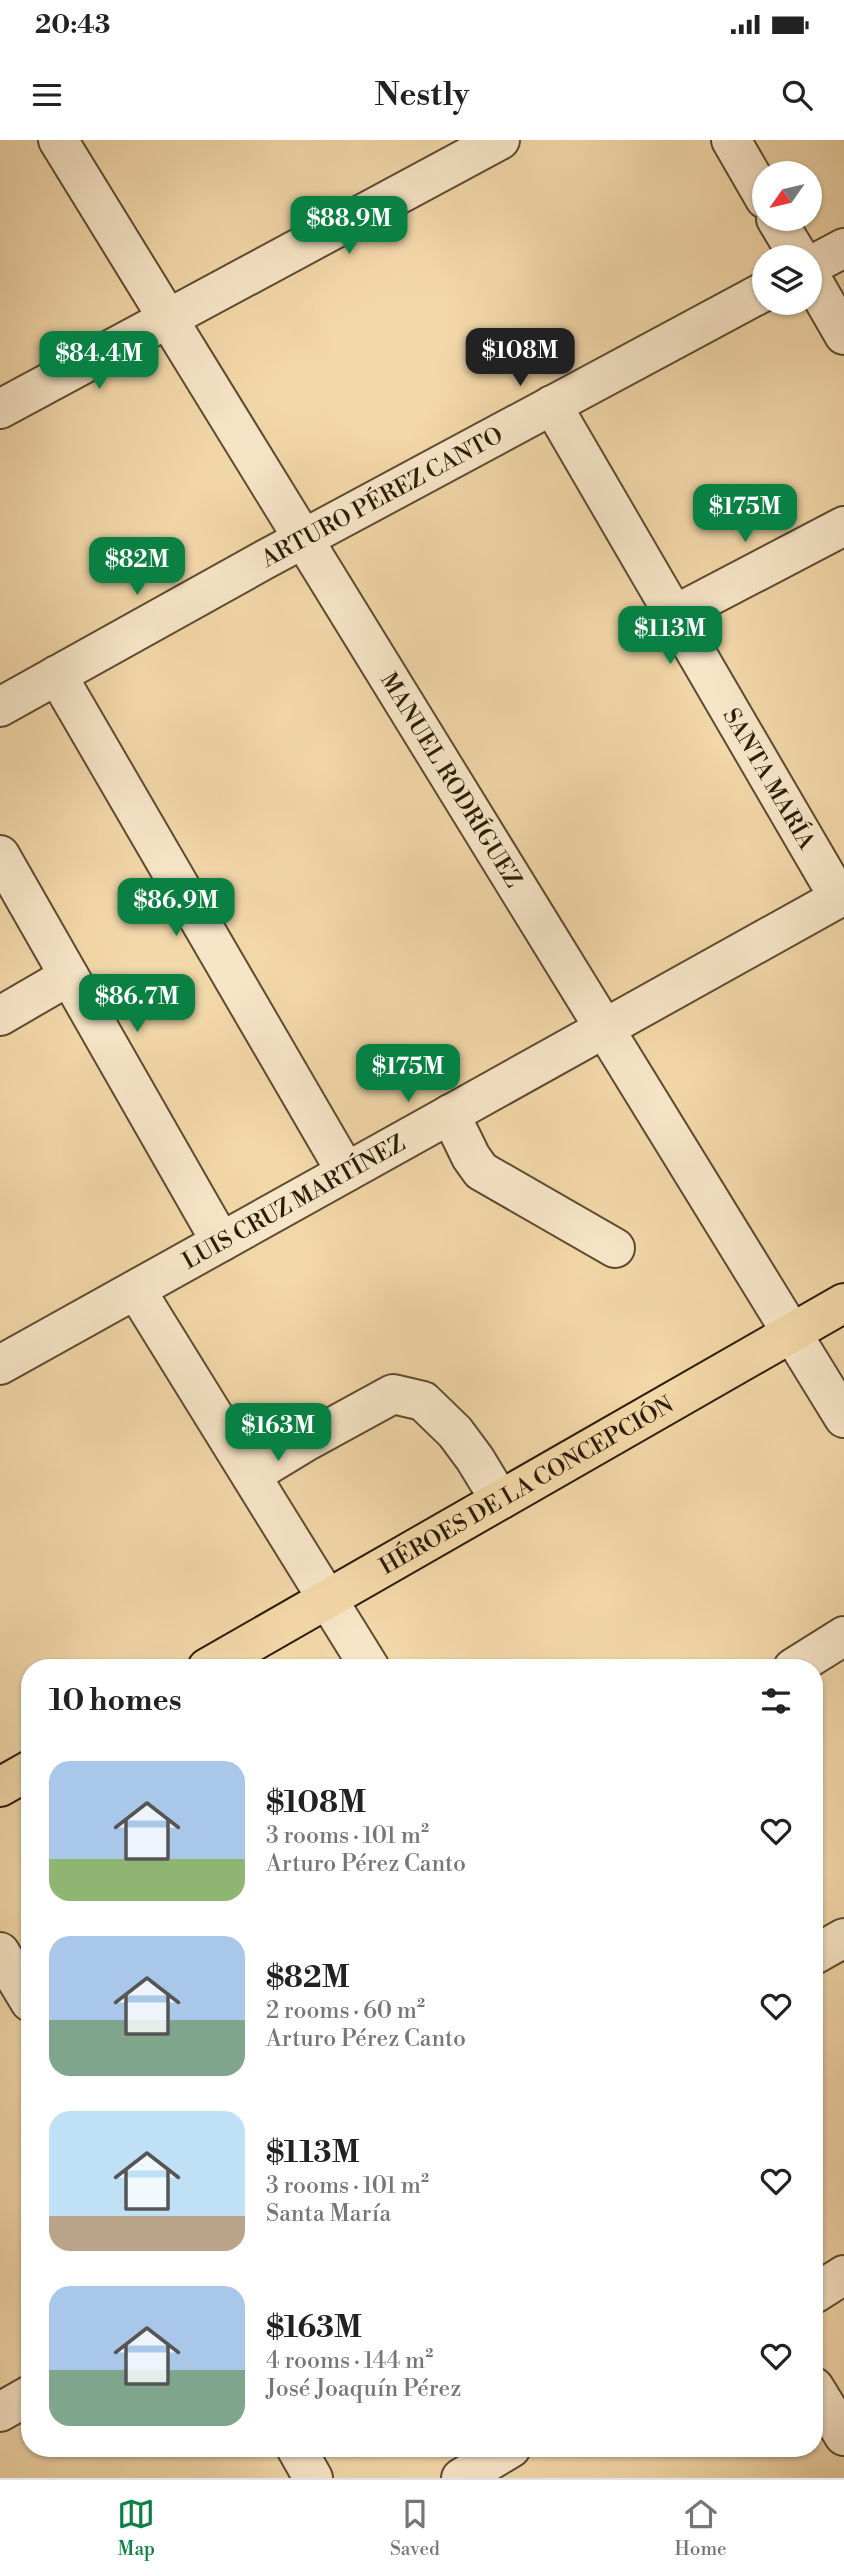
<!DOCTYPE html>
<html lang="en">
<head>
<meta charset="utf-8">
<style>
  :root { --surface:#fff; --page:#f6f6f6; --text:#222; --muted:#767676; --line:#e0e0e0; --accent:#0b8043 }
  body { margin:0; font-family:"Libre Bodoni",serif; background:var(--page); color:var(--text); height:100vh; display:flex; flex-direction:column; font-size:26px; white-space:nowrap }
  * { box-sizing:border-box; margin:0 }
  p { font-size:23px; color:var(--muted) }
  .icon { flex:none; width:38px; height:38px; fill:none; stroke:currentColor; stroke-width:2; stroke-linecap:round; stroke-linejoin:round }
  .map { position:relative; flex:1; overflow:hidden }
  .panel { position:absolute; left:21px; top:1519px; width:802px; height:798px; display:flex; flex-direction:column; background:var(--surface); border-radius:28px; box-shadow:0 2px 5px #0004 }
  .panel>* { flex:none }
  .needle { width:46px; rotate:236deg }
  .fabs { position:absolute; left:752px; top:21px; display:grid; gap:14px }
  .fabs a { display:grid; place-items:center; width:70px; height:70px; border-radius:50%; background:var(--surface); box-shadow:0 2px 5px #0004; font-size:35px }
  .price { position:absolute; translate:-50% -60px; padding:0 16px; border-radius:14px; background:var(--accent); color:#fff; font-size:23px; line-height:46px; filter:drop-shadow(0 2px 4px #0008) }
  .price::after { content:''; position:absolute; left:50%; top:42px; width:21px; height:16px; margin-left:-10px; background:inherit; clip-path:polygon(0 0,100% 0,50% 100%) }
  .price.current { background:#222; color:#fff }
  ul { padding:0; list-style:none }
  li { display:flex; align-items:center; gap:21px; height:175px; padding:0 28px }
  li span { display:grid; place-items:center; flex:none; width:196px; height:140px; border-radius:21px; color:#555 }
  li>.icon { margin-inline-start:auto }
  span .icon { width:84px; height:84px; fill:#fffc; stroke-width:1 }
  li b { font-size:30px }
  h2 { display:flex; justify-content:space-between; align-items:center; height:84px; padding:0 28px; font-size:30px }
  .status { display:flex; justify-content:space-between; align-items:center; height:49px; padding:0 35px; background:var(--surface); direction:ltr }
  .status svg { height:19px; fill:currentColor }
  header { display:flex; justify-content:space-between; align-items:center; height:91px; padding:0 28px; background:var(--surface); font-size:32px; font-weight:800 }
  .tab-bar { display:flex; justify-content:space-around; align-items:center; height:98px; border-top:2px solid var(--line); background:var(--surface); font-size:19px; color:var(--muted) }
  .tab-bar a { display:grid; justify-items:center; gap:4px }
  .tab-bar .current { color:var(--accent) }
  .map>svg:first-child { display:block }
</style>
</head>
<body>
<div class="status"><b>20:43</b><svg viewBox="0 0 49 12"><path d="M0 12V9h3v3zM5 12V6h3v6zM10 12V3h3v9zM15 12V0h3v12zM26 1h20v11H26zM47 4h2v5h-2z"/></svg></div>
<header><svg class="icon" aria-label="menu" viewBox="0 0 24 24"><path d="M4 6h16M4 12h16M4 18h16"/></svg>Nestly<svg class="icon" aria-label="search" viewBox="0 0 24 24"><circle cx="10" cy="10" r="6"/><path d="M15 15l6 6"/></svg></header>
<div class="map">
<svg width="844" height="2338" viewBox="0 0 844 2338">
  <rect width="100%" height="100%" fill="#f2d7a9"/>
  <filter id="stains"><feTurbulence type="fractalNoise" baseFrequency=".00286" numOctaves="4"/><feColorMatrix values="0 0 0 0 .2 0 0 0 0 .09 0 0 0 0 .02 0 0 0 .5 -.17"/></filter>
  <radialGradient id="worn" r=".72"><stop offset=".6" stop-color="#630" stop-opacity="0"/><stop offset="1" stop-color="#630" stop-opacity=".3"/></radialGradient>
  <g fill="none" stroke-linecap="round" stroke-linejoin="round">
    <g stroke="#5d4c31" stroke-width="42">
      <g id="minor">
        <path id="s1" d="M58,0L844,1278"/>
        <path d="M731,0L765,59"/>
        <path d="M776,79L799,117"/>
        <path d="M810,126L844,108"/>
        <path d="M810,136L844,195"/>
        <path id="s2" d="M552,265L839,758"/>
        <path d="M0,269L500,0"/>
        <path d="M674,475L844,386"/>
        <path d="M57,535L346,1032"/>
        <path id="s3" d="M0,567L264,420L765,151"/>
        <path d="M0,715L221,1102"/>
        <path d="M0,876L69,836"/>
        <path d="M450,974L471,1017L481,1031L615,1108"/>
        <path d="M136,1150L370,1528"/>
        <path id="s4" d="M0,1225L844,755"/>
        <path d="M251,1335L307,1301L393,1254L423,1261L455,1292L475,1319L500,1360"/>
        <path d="M793,1528L844,1496"/>
        <path d="M0,1812L30,1862"/>
        <path d="M814,1815L844,1798"/>
        <path d="M814,2154L844,2135"/>
        <path d="M814,2247L844,2296"/>
        <path d="M0,2272L30,2255"/>
        <path d="M296,2308L313,2338"/>
        <path d="M461,2338L511,2308"/>
      </g>
    </g>
    <g stroke="#2b1d09" stroke-width="42">
      <g id="major">
        <path id="s5" d="M207,1528L844,1163"/>
        <path d="M0,1647L30,1630"/>
      </g>
    </g>
    <use href="#minor" stroke="#f7e5c7" stroke-width="38"/>
    <use href="#major" stroke="#f2d7a9" stroke-width="38"/>
  </g>
  <g text-anchor="middle" stroke-width="7" stroke-linejoin="round" paint-order="stroke">
    <g font-size="23" fill="#2b1d09" stroke="#f7e5c7">
      <text dy="8" stroke="none"><textPath href="#s3" startOffset="436">ARTURO PÉREZ CANTO</textPath></text>
      <text dy="8" stroke="none"><textPath href="#s2" startOffset="432">SANTA MARÍA</textPath></text>
      <text dy="8" stroke="none"><textPath href="#s1" startOffset="751">MANUEL RODRÍGUEZ</textPath></text>
      <text dy="8" stroke="none"><textPath href="#s4" startOffset="336">LUIS CRUZ MARTÍNEZ</textPath></text>
      <text dy="8" stroke="none"><textPath href="#s5" startOffset="368">HÉROES DE LA CONCEPCIÓN</textPath></text>
    </g>
  </g>
  <rect width="100%" height="100%" filter="url(#stains)"/>
  <rect width="100%" height="100%" fill="url(#worn)"/>
</svg>
<div class="fabs">
<a><svg class="needle" viewBox="-14 -14 28 28"><path d="M0-13l5 13h-10z" fill="#e53935"/><path d="M0 13l5-13h-10z" fill="#767676"/></svg></a>
<a><svg class="icon" aria-label="layers" viewBox="0 0 24 24"><path d="M12 4l9 5-9 5-9-5zM3 14l9 5 9-5"/></svg></a>
</div>
<b class="price" style="left:349px;top:116px">$88.9M</b>
<b class="price current" style="left:520px;top:248px">$108M</b>
<b class="price" style="left:99px;top:251px">$84.4M</b>
<b class="price" style="left:745px;top:404px">$175M</b>
<b class="price" style="left:137px;top:457px">$82M</b>
<b class="price" style="left:670px;top:526px">$113M</b>
<b class="price" style="left:176px;top:798px">$86.9M</b>
<b class="price" style="left:137px;top:894px">$86.7M</b>
<b class="price" style="left:408px;top:964px">$175M</b>
<b class="price" style="left:278px;top:1323px">$163M</b>
<section class="panel">
<h2>10 homes<svg class="icon" aria-label="filters" viewBox="0 0 24 24"><path d="M4 7h16M4 17h16"/><circle cx="9" cy="7" r="2"/><circle cx="15" cy="17" r="2"/></svg></h2>
<ul>
<li><span style="background:linear-gradient(#a9c7e8 70%,#8fb573 0)"><svg class="icon" aria-label="home" viewBox="0 0 24 24"><path d="M3 11l9-7 9 7M6 9v11h12V9"/></svg></span><div><b>$108M</b><p>3 rooms · 101 m²</p><p>Arturo Pérez Canto</p></div><svg class="icon" aria-label="heart" viewBox="0 0 24 24"><path d="M12 20l-8-8c-3-5 5-10 8-4 3-6 11-1 8 4z"/></svg></li>
<li><span style="background:linear-gradient(#a9c7e8 60%,#7fa58c 0)"><svg class="icon" aria-label="home" viewBox="0 0 24 24"><path d="M3 11l9-7 9 7M6 9v11h12V9"/></svg></span><div><b>$82M</b><p>2 rooms · 60 m²</p><p>Arturo Pérez Canto</p></div><svg class="icon" aria-label="heart" viewBox="0 0 24 24"><path d="M12 20l-8-8c-3-5 5-10 8-4 3-6 11-1 8 4z"/></svg></li>
<li><span style="background:linear-gradient(#bfe0f5 75%,#b9a48a 0)"><svg class="icon" aria-label="home" viewBox="0 0 24 24"><path d="M3 11l9-7 9 7M6 9v11h12V9"/></svg></span><div><b>$113M</b><p>3 rooms · 101 m²</p><p>Santa María</p></div><svg class="icon" aria-label="heart" viewBox="0 0 24 24"><path d="M12 20l-8-8c-3-5 5-10 8-4 3-6 11-1 8 4z"/></svg></li>
<li><span style="background:linear-gradient(#a9c7e8 60%,#7fa58c 0)"><svg class="icon" aria-label="home" viewBox="0 0 24 24"><path d="M3 11l9-7 9 7M6 9v11h12V9"/></svg></span><div><b>$163M</b><p>4 rooms · 144 m²</p><p>José Joaquín Pérez</p></div><svg class="icon" aria-label="heart" viewBox="0 0 24 24"><path d="M12 20l-8-8c-3-5 5-10 8-4 3-6 11-1 8 4z"/></svg></li>
</ul>
</section>
</div>
<nav class="tab-bar">
<a class="current"><svg class="icon" aria-label="map" viewBox="0 0 24 24"><path d="M3 6l6-2 6 2 6-2v14l-6 2-6-2-6 2zM9 4v14M15 6v14"/></svg>Map</a>
<a><svg class="icon" aria-label="saved" viewBox="0 0 24 24"><path d="M7 4h10v16l-5-4-5 4z"/></svg>Saved</a>
<a><svg class="icon" aria-label="home" viewBox="0 0 24 24"><path d="M3 11l9-7 9 7M6 9v11h12V9"/></svg>Home</a>
</nav>
</body>
</html>
